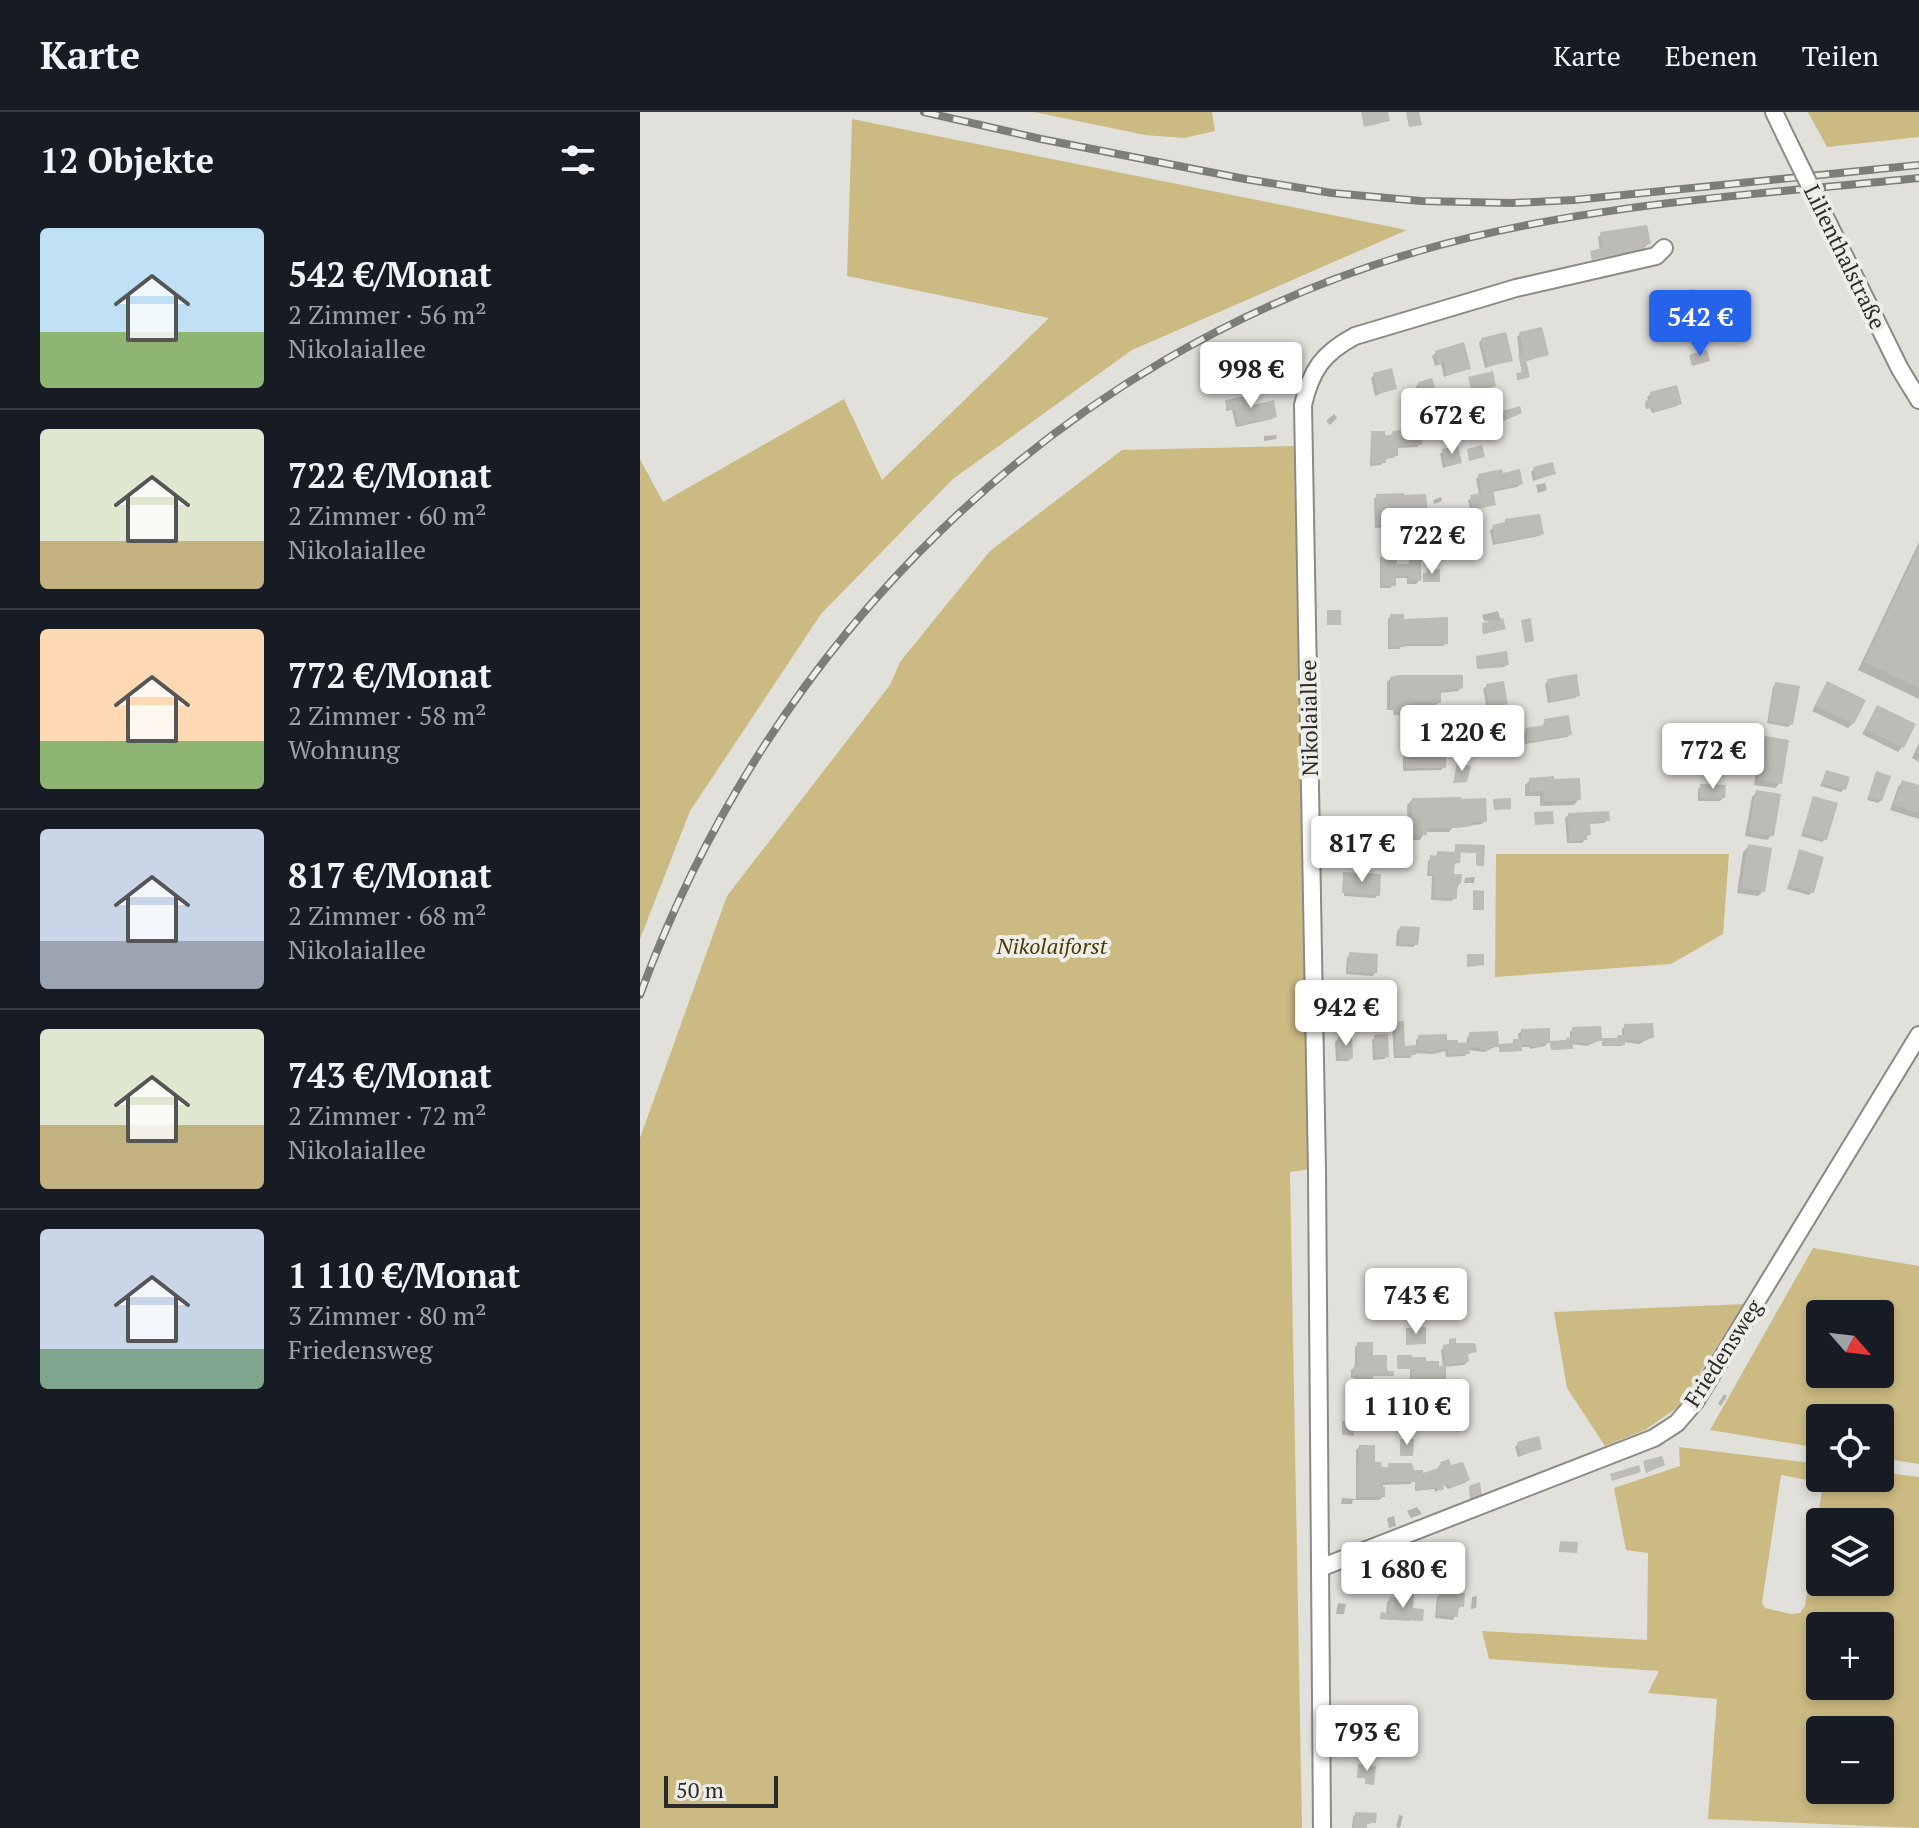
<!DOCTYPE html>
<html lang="de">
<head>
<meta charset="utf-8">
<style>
  :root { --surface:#171b24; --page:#242831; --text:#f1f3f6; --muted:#9ea1a6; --line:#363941; --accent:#2563eb }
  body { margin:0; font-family:"PT Serif",serif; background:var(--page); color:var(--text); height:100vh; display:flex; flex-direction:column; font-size:30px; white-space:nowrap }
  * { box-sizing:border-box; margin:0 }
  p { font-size:26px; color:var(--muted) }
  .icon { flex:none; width:44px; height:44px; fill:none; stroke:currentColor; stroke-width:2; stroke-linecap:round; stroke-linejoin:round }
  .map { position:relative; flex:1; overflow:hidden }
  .side { display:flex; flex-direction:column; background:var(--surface); width:640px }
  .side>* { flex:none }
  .needle { width:52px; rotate:118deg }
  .buttons { position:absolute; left:1166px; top:1188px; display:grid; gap:16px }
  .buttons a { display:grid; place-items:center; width:88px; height:88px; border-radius:8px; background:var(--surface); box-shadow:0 4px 12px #0003; font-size:40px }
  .scale { position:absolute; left:24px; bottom:20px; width:114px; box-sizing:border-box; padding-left:8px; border:4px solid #2b2b29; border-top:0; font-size:22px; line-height:28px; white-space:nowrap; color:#2b2b29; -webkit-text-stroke:6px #efede8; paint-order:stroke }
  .price { position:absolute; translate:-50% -68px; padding:0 18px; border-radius:8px; background:#fff; color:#222; font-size:26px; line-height:52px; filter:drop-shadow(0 2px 4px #0008) }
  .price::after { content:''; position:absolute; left:50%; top:48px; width:24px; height:18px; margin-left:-12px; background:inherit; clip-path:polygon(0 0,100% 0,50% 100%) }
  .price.current { background:var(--accent); color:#fff }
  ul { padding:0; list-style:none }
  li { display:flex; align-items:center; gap:24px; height:200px; padding:0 40px }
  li+li { border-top:2px solid var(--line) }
  li span { display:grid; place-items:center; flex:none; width:224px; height:160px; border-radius:8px; color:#555 }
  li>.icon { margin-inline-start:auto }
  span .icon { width:96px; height:96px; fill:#fffc; stroke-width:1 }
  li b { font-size:34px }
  h2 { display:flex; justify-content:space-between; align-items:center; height:96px; padding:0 40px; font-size:34px }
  header { display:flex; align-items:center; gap:48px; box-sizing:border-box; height:112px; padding:0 40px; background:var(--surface); border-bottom:2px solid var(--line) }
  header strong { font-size:38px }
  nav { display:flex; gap:44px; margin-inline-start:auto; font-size:28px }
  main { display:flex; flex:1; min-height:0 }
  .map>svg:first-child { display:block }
</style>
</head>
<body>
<header>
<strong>Karte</strong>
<nav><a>Karte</a><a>Ebenen</a><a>Teilen</a></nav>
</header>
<main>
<section class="side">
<h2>12 Objekte<svg class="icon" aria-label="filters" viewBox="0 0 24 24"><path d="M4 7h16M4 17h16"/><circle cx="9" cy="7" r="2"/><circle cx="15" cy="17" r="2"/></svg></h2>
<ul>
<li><span style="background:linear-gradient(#bfe0f5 65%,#8fb573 0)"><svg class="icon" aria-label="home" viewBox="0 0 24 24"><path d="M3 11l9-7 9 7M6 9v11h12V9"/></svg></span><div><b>542 €/Monat</b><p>2 Zimmer · 56 m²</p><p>Nikolaiallee</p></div></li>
<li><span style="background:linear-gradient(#dfe7d0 70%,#c2b280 0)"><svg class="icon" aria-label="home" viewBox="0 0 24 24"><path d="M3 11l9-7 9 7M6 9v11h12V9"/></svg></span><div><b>722 €/Monat</b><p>2 Zimmer · 60 m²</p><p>Nikolaiallee</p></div></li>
<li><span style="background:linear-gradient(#ffd9b3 70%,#8fb573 0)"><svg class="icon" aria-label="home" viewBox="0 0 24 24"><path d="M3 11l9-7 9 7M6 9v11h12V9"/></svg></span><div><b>772 €/Monat</b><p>2 Zimmer · 58 m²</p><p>Wohnung</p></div></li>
<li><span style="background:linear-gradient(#c9d6e8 70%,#9aa5b1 0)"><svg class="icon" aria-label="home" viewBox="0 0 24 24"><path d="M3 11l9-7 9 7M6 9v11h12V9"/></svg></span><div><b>817 €/Monat</b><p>2 Zimmer · 68 m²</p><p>Nikolaiallee</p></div></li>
<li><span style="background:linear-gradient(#dfe7d0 60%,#c2b280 0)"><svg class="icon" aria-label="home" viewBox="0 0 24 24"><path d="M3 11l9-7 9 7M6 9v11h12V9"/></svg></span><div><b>743 €/Monat</b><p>2 Zimmer · 72 m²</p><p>Nikolaiallee</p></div></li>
<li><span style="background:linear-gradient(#c9d6e8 75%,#7fa58c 0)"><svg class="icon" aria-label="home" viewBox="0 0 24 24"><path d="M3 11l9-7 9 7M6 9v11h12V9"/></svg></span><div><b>1 110 €/Monat</b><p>3 Zimmer · 80 m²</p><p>Friedensweg</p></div></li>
</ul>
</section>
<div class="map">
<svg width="1279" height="1716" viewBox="0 0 1279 1716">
  <rect width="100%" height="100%" fill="#e1e0db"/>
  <path fill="#cbbb83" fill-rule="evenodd" d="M394,0H572L575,19L544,26L505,23Z
    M1168,0H1279V25L1187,35Z
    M212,7L767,118L492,238L313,367L181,502L50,699L0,827V347L23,390L204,287L242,368L409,206L207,164Z
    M656,334L671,1057L650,1060L662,1716H0V1026L87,784L250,573L260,550L350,439L482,338Z
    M856,742H1089L1083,822L1031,852L855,865Z
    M1173,1136L1279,1154V1352L1240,1346V1306H1180V1336L1070,1318ZM1180,1202H1240V1262H1180Z
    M1104,1192L1038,1295L1005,1318L965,1334L927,1276L914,1200Z
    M1039,1335L1180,1352V1366H1240V1360L1279,1365V1716L1068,1707L1077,1587L1008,1581L1019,1559L849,1547L842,1519L1007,1528L1008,1441L986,1438L974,1376L1040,1354ZM1141,1363L1183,1371L1165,1494L1160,1501L1151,1502L1125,1496L1122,1491ZM1180,1410H1240V1470H1180ZM1180,1514H1240V1574H1180ZM1180,1618H1240V1678H1180Z"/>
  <path fill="#0003" d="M961,122L1008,132L1000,140L951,146V141L960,139L958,125Z
    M880,222L906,243L884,250L887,266L877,268V264L882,262L877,225Z
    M842,227L870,248L845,256L839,231Z
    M796,241L829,256L804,265L801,252L795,254L792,244Z
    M734,263L755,276L735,284L731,266Z
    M629,266V272L617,273V268Z
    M779,271L795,286L792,289L784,291L782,286L779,287L776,275Z
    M1035,275L1040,291L1037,294L1012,301L1010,296L1006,297L1005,292L1009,290L1007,285L1011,282Z
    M586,290L611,295L635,304L632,307L596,315L592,298L586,299Z
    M694,302L697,306L690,313L686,309Z
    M763,312L780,332L777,335L756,336V343L753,346L744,347L741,353L730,354L731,322L743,328L753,321L760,320Z
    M637,323L636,327L624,329V324Z
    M803,339L820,350L803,356L800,342Z
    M894,357L914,362L893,369L891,360Z
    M839,364L881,372L877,375L852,380L853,392L830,397L828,388L839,383L836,367Z
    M905,371L907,378L898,381L896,373Z
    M737,384L787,409L784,412L755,413L752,419L749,415L735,416L734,387Z
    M801,385L802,389L794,392L793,388Z
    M866,409L902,421L899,424L853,433L850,418Z
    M1279,430V587L1218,558Z
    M743,443L755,454H767L770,448L779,468L784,463L797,470H783V465L776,472H767V466H754L751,476H740V446Z
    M858,499L863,517L843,522L842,514L852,509H844L842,503Z
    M751,504L762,509L806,531L803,534H762L759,537H748V507Z
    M837,545L867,552L864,555L837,557Z
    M750,567L821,575L818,579L799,581V590L796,593H771L768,598L753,603V598H747V570Z
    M908,569L938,583L935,586L908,591L905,572Z
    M1136,572L1151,612L1148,615L1127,611L1133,575Z
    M1187,572L1213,611L1208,616L1172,599Z
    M847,574L866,591L863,594L847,597L843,577Z
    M1237,596L1263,634L1258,640L1222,622Z
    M905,609L930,622L927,625L885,632L883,621L886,618L902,615Z
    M765,613L775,614V617L764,618Z
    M1126,626L1140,671L1135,676L1114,673L1120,631Z
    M766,627L804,655L801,658L763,659V630Z
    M1279,631V650L1272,646Z
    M1187,660L1204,677L1201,680L1180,674Z
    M1237,661L1241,688L1238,691L1227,688Z
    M890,668L939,687L934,693L900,694V684H885V673Z
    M1263,670L1279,675V707L1250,698L1258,675Z
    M1061,674L1083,686L1080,689H1058V677Z
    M1117,680L1132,723L1127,728L1105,724L1112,685Z
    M1174,687L1185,727L1182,730L1161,724Z
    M772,688L845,709L842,712L812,716L809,720H785L780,728H768L767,693Z
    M929,703L967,708L964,711L949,712V722L942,731H927L925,706Z
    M725,734H730L729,743L723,742Z
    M816,734L843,735L841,754L836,753V741L819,740L818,750L813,753L812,764L819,771L815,786L811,789L791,788L792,764H787L788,749L798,742H814Z
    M1109,734L1123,779L1118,784L1097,781L1103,740Z
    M1160,740L1172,780L1169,783L1147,777Z
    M705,762L738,783L735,786L704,784Z
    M835,765L834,771H824L825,766Z
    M760,816L776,832L773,835L756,834L757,819Z
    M710,842L735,861L732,864L706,862L707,846Z
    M755,912L763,936L776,935V928L779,925L816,933L827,932V926L830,922L857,934L844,940L828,938L825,944L806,945L805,939L793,942L773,941L770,946H754L752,915Z
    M985,914L1012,925L999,932L983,930L982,934H962V928L982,925V917Z
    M933,917L960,928L947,934L931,932L930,937L911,938L910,931L930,927V920Z
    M882,919L908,930L905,934L890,937L889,935H880L879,939L859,940L860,934H873L874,929H879L878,922Z
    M735,925L747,944L744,947L733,948L732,928Z
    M698,927L711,946L708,949H696L695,930Z
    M718,1232L745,1261L752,1264H731L730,1284L727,1287H715V1266H711V1258L715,1255V1235Z
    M804,1235L826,1242L827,1250L824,1253L804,1255V1267L801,1270L770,1271V1257H757L758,1245L803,1255L801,1238Z
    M1084,1282L1087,1284L1081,1294L1078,1292Z
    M878,1332L900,1337L878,1345L875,1335Z
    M719,1335L740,1357L781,1363L799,1358L798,1355L801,1352L810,1355L824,1353L827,1370L808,1377L804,1373L796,1380L794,1377L775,1379V1368L770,1372L743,1373V1385L739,1388H713L712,1392H701L702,1386L716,1387V1338Z
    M777,1395L782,1402L771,1406L767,1399Z
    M754,1404L756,1414L749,1416L747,1406Z
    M808,1466L822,1494L817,1497L813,1508L795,1506L797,1485L803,1482L805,1469Z
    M837,1484L836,1496L831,1497L832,1485Z
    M750,1487L770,1508L769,1509L740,1507L741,1503H746L747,1490Z
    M698,1491L706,1492L704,1502H696Z
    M716,1702L734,1710L725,1713V1716H712L713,1705Z
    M759,1703L763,1704L760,1716L756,1715Z"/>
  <path fill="#bcbbb6" d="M721,0H748L750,9L724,15Z
    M766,0H779L782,13L769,15Z
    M1007,113L1011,132L1004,133L1005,137L952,148L950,139L963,136L960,120Z
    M1053,177L1056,190L1038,193L1036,180Z
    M902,215L909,243L886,248L890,265L878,268L876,261L882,260L878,242L884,241L879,220Z
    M866,220L873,249L848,254L841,226Z
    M824,230L831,257L807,263L804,250L798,252L795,239Z
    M1067,238L1070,249L1052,254L1049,243Z
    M752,256L757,277L738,282L733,261Z
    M853,259L856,274L832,280L828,265Z
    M792,266L798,286L787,289L785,284L782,285L778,270Z
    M1037,273L1042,292L1015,299L1014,295L1007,297L1005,289L1012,287L1010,280Z
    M611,283L613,293L634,288L637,305L598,313L595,297L587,299L585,288Z
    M880,294L882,301L859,311L855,301Z
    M762,310H782V333L758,334V344L746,345V351H732L731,319H745V323H753L752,319L762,318Z
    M842,333L845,345L829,349L827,337Z
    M818,334L822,351L806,355L802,337Z
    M913,350L916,362L896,367L893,355Z
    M862,357L863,361L880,357L883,372L853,378L856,393L833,398L830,383L842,381L838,362Z
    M764,381V383L786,382L789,410L757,411V417H752V413H737L736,382Z
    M900,402L904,422L855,431L852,413L865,410V407Z
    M812,422L815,437L805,439V436L786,439L784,428Z
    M1279,435V576L1224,550Z
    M742,441H757V452H769V446H781V469H769V464H756V474H742Z
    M787,457H800V470H783V461H787Z
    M687,498H701V513H687Z
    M750,502H764V507L808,505V532H765V535H750Z
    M863,506L866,517L844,522L842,511Z
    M891,506L894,529L885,531L881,508Z
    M867,539L869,553L837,557L836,544Z
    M937,562L940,584L911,589L907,567Z
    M758,563H823V576L801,579V591H773V596H766V603H753V596H750V565Z
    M864,569L868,592L849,595L846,572Z
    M1187,569L1226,588L1214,612L1175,593Z
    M1135,570L1160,574L1153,613L1129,609Z
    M1237,593L1276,612L1264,636L1225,617Z
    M929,603L932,623L887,630L885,616L905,613L904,607Z
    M847,618L848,630L835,631L834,619Z
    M807,624L806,656H766L765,625Z
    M1125,624L1149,628L1142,672L1118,668Z
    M817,651L831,654L827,670L813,671Z
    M1186,658L1210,665L1206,678L1182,671Z
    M1236,659L1251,664L1242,689L1228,685Z
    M914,664V667L940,666L941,688L905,690L904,679L890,680L889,666Z
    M1262,668L1279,673V701L1254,693Z
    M1060,672L1086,673L1085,686H1060Z
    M1116,678L1141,682L1134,724L1109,720Z
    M1173,684L1198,691L1187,728L1162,721Z
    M821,685L822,687L846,686L847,710H832V714L816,716H787V723L772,724V686Z
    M871,686V697L854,698L853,687Z
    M913,699L914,712L895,713L894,700Z
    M969,699L970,709L950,710L951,723H947V728L929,729L928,701Z
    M747,730L754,731V743H747V749H740V737H747Z
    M815,732L845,733L844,754L836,753V741L821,740L820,751H815L814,762H822L821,772H817V787L794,786V762H789L790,743L797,744V739L815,740Z
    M1108,732L1132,736L1125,780L1101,776Z
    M1159,737L1184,745L1174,781L1149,774Z
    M703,760L741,762L740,784L702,781Z
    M833,778L844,779V798H833Z
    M760,814L780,815L778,833L759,832Z
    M709,840L738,842L737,861L708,860Z
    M827,842H844V853L827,855Z
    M764,909L765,934L778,933V923L807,922V928H818V931L829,930V920L858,919L859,932L873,931V927H881V917L910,916V929L926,928V926L932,925V915L961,914L962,926H977V923H984V912L1013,911L1014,926L1004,927L1005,929L985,928V933L962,934V929H953V932L933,930V937H911L910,931L901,932V935L881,933L882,939L859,940V935H849V938H840V935L829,936L830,942L808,943V937H798V940L775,938L776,943L756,944L755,910Z
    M748,922L749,945H735L734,923Z
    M712,924L713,947H699L698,925Z
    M786,1215V1232L766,1233V1216Z
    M816,1226V1231H835L837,1240L828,1242L829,1250L806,1253L803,1233L809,1232V1227Z
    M717,1230H733V1243H747V1259H754V1264H733L732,1285H717V1264H713L714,1253H717Z
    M757,1243H772V1245H786V1249H799V1254L806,1253V1268H772V1257H757Z
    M702,1309H714V1324L702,1323Z
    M899,1324L902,1337L881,1343L877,1330Z
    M760,1327H774L773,1344H760Z
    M719,1333H735V1350H741L742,1355H748V1351H772L774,1358H783V1361L802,1355L800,1350L809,1347L811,1353L823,1350L830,1368L812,1375L808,1372L803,1373L804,1377L800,1379L797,1375L776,1379L775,1370H741V1375H745V1385H718Z
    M1022,1344L1025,1353L1006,1361L1003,1349Z
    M999,1353L1001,1360L972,1369L970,1362Z
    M840,1370L842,1384L830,1388L829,1374Z
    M920,1429L938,1430L937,1441L919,1440Z
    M807,1464L821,1465L820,1481H825L824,1495L819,1494L818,1505L797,1503L799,1479L805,1480Z
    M710,1469L730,1470L729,1482L709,1480Z
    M769,1481L774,1482L773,1496L784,1497L783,1509L740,1507L741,1500L748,1501L750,1485L768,1487Z
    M718,1652L736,1654L734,1673L725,1672V1666H717Z
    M715,1700L737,1701L736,1711H727V1716H714Z"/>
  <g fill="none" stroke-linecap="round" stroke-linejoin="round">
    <g stroke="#8b8a85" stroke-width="20">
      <path id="minor" d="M1134,0L1145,23
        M1188,111L1260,257L1279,288
        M680,1456L1014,1326L1037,1311L1055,1290L1279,923
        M682,1716L677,1059L663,293C671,258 683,241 715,224L876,176L1016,144L1024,136"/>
    </g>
    <use href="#minor" stroke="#fff" stroke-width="16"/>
    <g stroke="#7c7c79" stroke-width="8">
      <path id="rail" d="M284,0L401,27L605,67L692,81L781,89L871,91L934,88L1279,53
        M0,883C129,530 415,244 779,139C941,92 1112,83 1279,66"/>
    </g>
    <use href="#rail" stroke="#efede8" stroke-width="5" stroke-dasharray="15" stroke-linecap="butt"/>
    <g stroke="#8b8a85" stroke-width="20" stroke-linecap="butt">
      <path id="minor-bridge" d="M1145,23L1188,111"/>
    </g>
    <use href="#minor-bridge" stroke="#fff" stroke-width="16"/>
  </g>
  <g text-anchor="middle" stroke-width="8" stroke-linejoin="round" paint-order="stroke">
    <g font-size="22" fill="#2b2b29" stroke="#efede8">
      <text transform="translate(1205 145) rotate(64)" y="8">Lilienthalstraße</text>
      <text transform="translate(669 606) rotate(-91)" y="8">Nikolaiallee</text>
      <text transform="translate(1083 1241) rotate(-57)" y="8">Friedensweg</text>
    </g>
    <g font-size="22" font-style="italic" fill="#4a3c02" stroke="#efede8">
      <text x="412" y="842">Nikolaiforst</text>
    </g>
  </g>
</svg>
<div class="buttons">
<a><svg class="needle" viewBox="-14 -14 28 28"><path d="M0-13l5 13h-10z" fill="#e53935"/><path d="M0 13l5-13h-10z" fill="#9ea1a6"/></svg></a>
<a><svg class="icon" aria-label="locate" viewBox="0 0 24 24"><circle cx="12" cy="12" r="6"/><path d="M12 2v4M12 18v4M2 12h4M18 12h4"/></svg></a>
<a><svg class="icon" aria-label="layers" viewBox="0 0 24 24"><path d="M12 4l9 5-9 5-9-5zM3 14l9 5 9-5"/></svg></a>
<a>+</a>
<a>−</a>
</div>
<div class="scale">50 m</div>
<b class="price current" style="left:1060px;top:246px">542 €</b>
<b class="price" style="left:611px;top:298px">998 €</b>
<b class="price" style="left:812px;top:344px">672 €</b>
<b class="price" style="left:792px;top:464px">722 €</b>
<b class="price" style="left:822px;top:661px">1 220 €</b>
<b class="price" style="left:1073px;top:679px">772 €</b>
<b class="price" style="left:722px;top:772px">817 €</b>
<b class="price" style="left:706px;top:936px">942 €</b>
<b class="price" style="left:776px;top:1224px">743 €</b>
<b class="price" style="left:767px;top:1335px">1 110 €</b>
<b class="price" style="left:763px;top:1498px">1 680 €</b>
<b class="price" style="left:727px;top:1661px">793 €</b>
</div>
</main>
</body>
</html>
